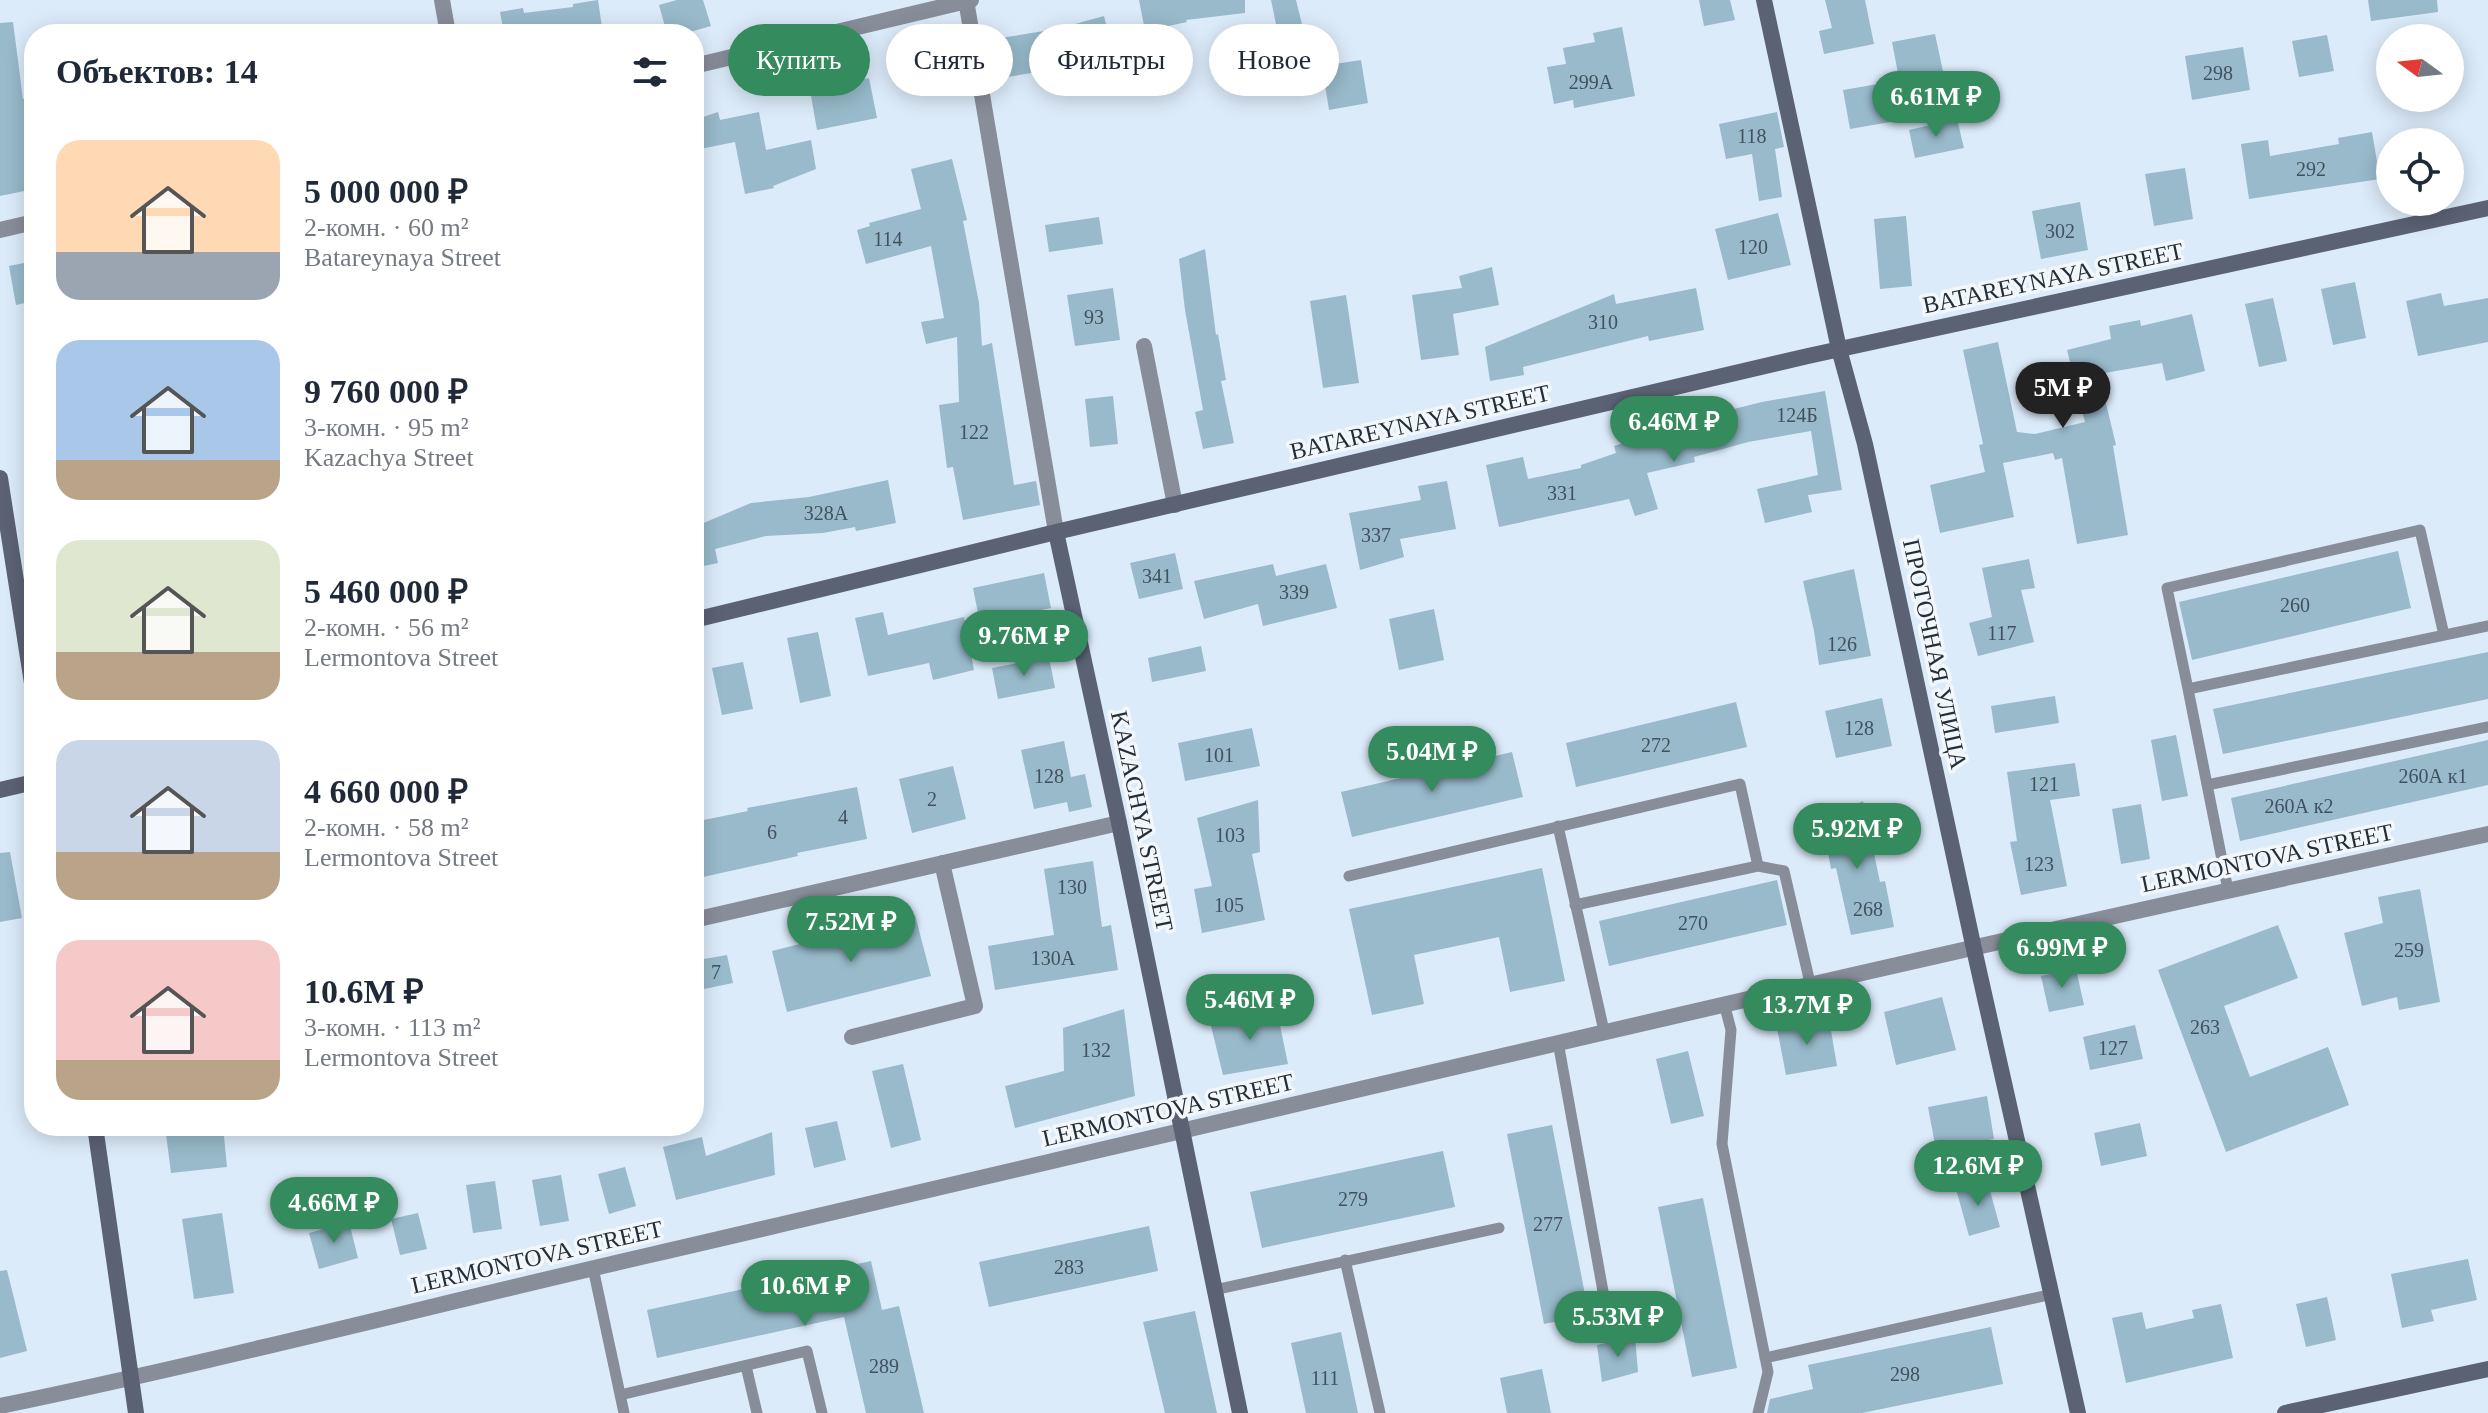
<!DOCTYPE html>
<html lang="ru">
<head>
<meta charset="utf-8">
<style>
  :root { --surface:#fff; --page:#f6f6f7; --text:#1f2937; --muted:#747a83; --accent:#348b5e }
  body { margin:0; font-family:"Times New Roman",serif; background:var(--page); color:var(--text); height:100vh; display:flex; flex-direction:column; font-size:30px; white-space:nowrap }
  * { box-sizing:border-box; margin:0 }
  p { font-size:26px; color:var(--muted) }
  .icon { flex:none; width:44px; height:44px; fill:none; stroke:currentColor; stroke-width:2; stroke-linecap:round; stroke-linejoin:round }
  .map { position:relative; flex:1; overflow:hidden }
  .details { position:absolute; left:24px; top:24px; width:680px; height:1112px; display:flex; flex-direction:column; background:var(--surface); border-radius:32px; box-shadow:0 4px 20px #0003 }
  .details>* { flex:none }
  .top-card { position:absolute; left:728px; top:24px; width:760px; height:72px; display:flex; gap:16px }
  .needle { width:52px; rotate:285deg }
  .controls { position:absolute; left:2376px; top:24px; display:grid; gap:16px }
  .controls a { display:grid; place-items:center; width:88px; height:88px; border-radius:50%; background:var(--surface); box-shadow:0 4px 20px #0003; font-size:40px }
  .price { position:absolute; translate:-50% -68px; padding:0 18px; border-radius:28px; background:var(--accent); color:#fff; font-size:26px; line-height:52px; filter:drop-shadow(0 2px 4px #0008) }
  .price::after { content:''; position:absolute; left:50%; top:48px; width:24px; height:18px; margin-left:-12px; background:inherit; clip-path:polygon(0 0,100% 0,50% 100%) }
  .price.current { background:#222; color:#fff }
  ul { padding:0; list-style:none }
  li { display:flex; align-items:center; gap:24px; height:200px; padding:0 32px }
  li span { display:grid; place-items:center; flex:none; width:224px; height:160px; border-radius:24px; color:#555 }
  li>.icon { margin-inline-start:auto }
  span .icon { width:96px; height:96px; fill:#fffc; stroke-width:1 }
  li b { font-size:34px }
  h2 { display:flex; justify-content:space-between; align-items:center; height:96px; padding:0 32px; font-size:34px }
  .chip { padding:0 28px; border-radius:36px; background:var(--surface); box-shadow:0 4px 20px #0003; font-size:28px; line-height:72px }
  .chip.current { background:var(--accent); color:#fff }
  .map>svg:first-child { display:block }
</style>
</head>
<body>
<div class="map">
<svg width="2488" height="1413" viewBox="0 0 2488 1413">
  <rect width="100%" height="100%" fill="#dcebfa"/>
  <path fill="#98bacb" d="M598,0L603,34H504L500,12L523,8L524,13L573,7V4Z
    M677,0H703L711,26L683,34H667L659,5Z
    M1139,0H1245V13L1186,20L1187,22L1145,31Z
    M1271,0H1296L1313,69L1266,78L1262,37L1278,34Z
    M1699,0H1730L1735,20L1704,26Z
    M1825,0H1865L1874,44L1824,54L1819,31L1832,28Z
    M2368,0H2437L2438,12L2371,21Z
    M1104,16L1122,85L1093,92L1086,64L1007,77L1001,38L1075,26V24Z
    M13,22L23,99L34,97V132L27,133L34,169V189L0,196V23Z
    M1622,27L1635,96L1574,108L1573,100L1554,104L1547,67L1566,64L1563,48L1595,42L1593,33Z
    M1935,34L1944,76L1900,84L1892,42Z
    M2327,35L2334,71L2299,77L2292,41Z
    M2243,47L2250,90L2192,100L2185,56Z
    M1361,60L1368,103L1329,110L1322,66Z
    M869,78L877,118L817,130L810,90Z
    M1890,82L1896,121L1850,129L1843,90Z
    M718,112L720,120L759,112L766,150L811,140L816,169L773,186L774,188L745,194L735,142L700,149L697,119Z
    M1777,112L1784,147L1775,149L1782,197L1759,201L1752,154L1726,159L1719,124Z
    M1957,119L1964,148L1915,158L1909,130Z
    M2372,132L2380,179L2249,199L2241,144L2268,140L2270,156L2339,144L2338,138Z
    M952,159L967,220L963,221L979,303L982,346L992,343L1014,485L1036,481L1040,505L963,520L953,467L947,468L939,405L959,402L957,337L926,344L921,322L944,318L931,246L866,264L857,230L870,226L869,223L921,209L911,169Z
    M2185,168L2193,219L2154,226L2145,174Z
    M2080,202L2088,250L2041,259L2032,211Z
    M1778,213L1791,265L1728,280L1715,229Z
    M1906,216L1912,286L1880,289L1874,219Z
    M1099,217L1103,244L1049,252L1045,225Z
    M1205,249L1216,335L1218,334L1226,380L1221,381L1234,443L1203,449L1195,412L1203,410L1185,310L1179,259Z
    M34,261V301L16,305L9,266Z
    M1492,267L1499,305L1453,314L1459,355L1421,360L1412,295L1462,288L1459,276Z
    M2355,282L2366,338L2333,345L2321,289Z
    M1113,288L1120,340L1075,346L1067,295Z
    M1696,288L1704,330L1649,341L1648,336L1523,367L1524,375L1490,381L1485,347L1614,294L1616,304Z
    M2441,293L2444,306L2488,298V342L2418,356L2406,301Z
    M1346,295L1359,383L1323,388L1310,301Z
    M2273,298L2287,361L2259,367L2245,304Z
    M2192,314L2205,371L2166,381L2162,363L2099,374L2116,445L2113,446L2128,535L2077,544L2062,458L2055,460L2053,453L2003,463L2014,517L1940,533L1930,485L1985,472L1979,445L1983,444L1963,350L1998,342L2017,432L2035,434L2085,422L2067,350L2111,339L2109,326L2140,320L2141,326Z
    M1825,391L1842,490L1808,495L1812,512L1765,523L1757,489L1818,475L1811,431L1748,442L1694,457L1695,462L1647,473L1658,509L1635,516L1629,499L1499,527L1486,465L1523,457L1528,479L1581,468V465L1616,453L1614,446L1654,433L1653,429L1762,402Z
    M1113,396L1118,444L1090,447L1085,399Z
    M888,480L896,523L856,531L855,527L823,533L766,536L715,549L718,563L694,568V527L751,503L809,497Z
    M1447,481L1456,529L1400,539L1404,557L1360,570L1349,513L1421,500L1418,486Z
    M2398,551L2411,608L2192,660L2179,602Z
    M1175,553L1183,589L1139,599L1130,563Z
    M2029,559L2035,588L2021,590L2034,642L1978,656L1969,623L1992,617L1982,568Z
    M1273,564L1276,576L1326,564L1337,608L1263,626L1258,604L1204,619L1194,581Z
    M1854,569L1871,656L1819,665L1814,631L1803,581Z
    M1044,573L1051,608L980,623L973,588Z
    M1434,609L1444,660L1399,670L1389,619Z
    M883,612L888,635L964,617L974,670L933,680L929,663L868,676L855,618Z
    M818,632L831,696L800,703L787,638Z
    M1201,646L1206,671L1152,682L1148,658Z
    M2488,652V699L2223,754L2213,709Z
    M1049,657L1055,688L998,699L992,668Z
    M743,662L753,709L722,715L712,668Z
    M2055,696L2059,723L1995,733L1991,706Z
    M1882,698L1892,746L1836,758L1825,711Z
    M1736,702L1747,747L1576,787L1566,743Z
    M1252,728L1260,766L1185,781L1178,743Z
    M2176,735L2188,796L2162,801L2151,740Z
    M2488,740V785L2240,841L2231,798Z
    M1064,741L1071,777L1085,774L1092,807L1069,812L1067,802L1034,809L1021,750Z
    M1512,752L1523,797L1352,837L1341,792Z
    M2075,763L2080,796L2050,800L2067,886L2021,895L2010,842L2017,841L2007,772Z
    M953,766L966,819L912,833L899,779Z
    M857,787L867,839L797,853L798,856L694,879V822L748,811L747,808Z
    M1258,800L1260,852L1252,854L1265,920L1202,933L1194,889L1212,886L1197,818Z
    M1863,801L1880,882L1885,881L1894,927L1851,935L1836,868L1831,869L1822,820Z
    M2141,804L2150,859L2121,864L2112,809Z
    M10,852L22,918L0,922V853Z
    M1093,861L1102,927L1111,925L1118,970L995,990L988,946L1054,935L1044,869Z
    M1542,868L1565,981L1510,992L1499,937L1414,955L1424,1004L1372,1015L1349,909Z
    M1777,880L1787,925L1609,966L1599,921Z
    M2420,889L2440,1002L2399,1010L2397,997L2362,1006L2344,933L2383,923L2378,897Z
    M915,915L931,976L787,1012L772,951Z
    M2278,925L2298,978L2224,1006L2250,1077L2328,1047L2349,1105L2226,1152L2158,970Z
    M727,955L733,983L704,989L698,960Z
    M2076,969L2084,1005L2049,1012L2041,976Z
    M1942,997L1956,1050L1896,1065L1884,1012Z
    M1276,1006L1288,1064L1223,1075L1210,1022Z
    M1124,1009L1135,1096L1015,1128L1005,1086L1064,1071L1063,1028Z
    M1829,1019L1837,1066L1786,1075L1777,1028Z
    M2135,1025L2143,1059L2090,1070L2083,1037Z
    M1688,1051L1704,1116L1671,1124L1656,1059Z
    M903,1064L921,1140L891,1148L872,1071Z
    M1987,1096L1994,1139L1936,1150L1928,1107Z
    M837,1121L846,1160L814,1168L805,1128Z
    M2140,1123L2147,1156L2101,1166L2094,1133Z
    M1552,1125L1589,1315L1544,1324L1507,1134Z
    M165,1126H223L227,1167L171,1173Z
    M772,1132L775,1175L676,1200L663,1147L702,1137L706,1156Z
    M1443,1151L1455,1207L1262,1248L1250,1192Z
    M625,1167L636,1206L609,1214L598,1174Z
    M561,1175L569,1221L540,1226L532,1180Z
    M1987,1180L2000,1227L1969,1236L1956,1189Z
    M495,1181L502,1229L473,1233L466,1185Z
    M1703,1198L1737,1368L1692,1377L1658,1207Z
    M222,1213L234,1293L194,1299L182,1219Z
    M418,1213L427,1249L400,1255L391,1219Z
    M349,1222L358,1258L319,1269L309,1233Z
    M1149,1226L1158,1271L989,1307L979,1262Z
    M2468,1259L2477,1300L2431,1310L2434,1321L2402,1328L2391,1274Z
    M871,1261L882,1310L899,1306L924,1413H866L844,1317L657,1358L647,1310Z
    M7,1270L27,1351L0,1358V1271Z
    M2327,1297L2336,1340L2306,1347L2296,1304Z
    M2221,1304L2233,1358L2126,1383L2112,1318L2142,1312L2146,1329L2194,1318L2192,1310Z
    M1195,1311L1217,1413H1165L1143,1322Z
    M1991,1327L2003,1384L1862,1413H1767L1770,1399L1813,1389L1808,1365Z
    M1341,1332L1358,1413H1306L1291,1343Z
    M1635,1336L1638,1372L1602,1382L1597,1345Z
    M1542,1369L1551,1413H1507L1500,1378Z"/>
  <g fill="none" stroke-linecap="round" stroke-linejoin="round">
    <path stroke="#888d9a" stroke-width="11" d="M2188,689L2167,588L2420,530L2444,635
      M2207,785L2488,727
      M1558,826L1604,1031
      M1758,866L1784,871L1810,983
      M1349,876L1740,784L1758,866L1575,905
      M2228,890L2188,689L2488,626
      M1724,1003L1731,1030L1722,1144L1768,1372L1758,1413
      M1558,1042L1608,1319
      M1345,1260L1380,1413
      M593,1268L624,1413
      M1214,1290L1499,1228
      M1765,1358L2053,1294
      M746,1366L757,1413
      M620,1395L807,1351L822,1413"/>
    <path stroke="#888d9a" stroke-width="16" d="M442,0L448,34
      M966,0L1056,532
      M694,66L971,0
      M0,230L34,222
      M1144,346L1175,505
      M694,920L1119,823
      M852,1037L975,1006L942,863
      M0,1406C218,1361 433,1305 650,1255C1262,1113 1873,966 2488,834"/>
    <path stroke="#5b6274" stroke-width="16" d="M1764,0L1839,349L1865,444L1974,949L2078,1413
      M0,478L34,696
      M1056,532L1119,823L1240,1413
      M694,620L1056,532L1808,356L2488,208
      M0,790L34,782
      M95,1126L136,1413
      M2285,1413L2488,1369"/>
  </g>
  <g text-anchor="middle" stroke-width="7" stroke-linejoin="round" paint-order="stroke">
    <g font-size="20" fill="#41515d">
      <text x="2218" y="80">298</text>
      <text x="1591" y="89">299А</text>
      <text x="1752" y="143">118</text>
      <text x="2311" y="176">292</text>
      <text x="2060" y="238">302</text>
      <text x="888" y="246">114</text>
      <text x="1753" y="254">120</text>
      <text x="1094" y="324">93</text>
      <text x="1603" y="329">310</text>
      <text x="1797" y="422">124Б</text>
      <text x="974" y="439">122</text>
      <text x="1562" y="500">331</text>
      <text x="826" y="520">328А</text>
      <text x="1376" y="542">337</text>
      <text x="1157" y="583">341</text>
      <text x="1294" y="599">339</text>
      <text x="2295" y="612">260</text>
      <text x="2002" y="640">117</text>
      <text x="1842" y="651">126</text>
      <text x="1859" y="735">128</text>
      <text x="1656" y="752">272</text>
      <text x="1219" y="762">101</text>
      <text x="1049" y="783">128</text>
      <text x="2433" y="783">260А к1</text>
      <text x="2044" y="791">121</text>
      <text x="932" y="806">2</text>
      <text x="2299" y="813">260А к2</text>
      <text x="843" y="824">4</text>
      <text x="772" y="839">6</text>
      <text x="1230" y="842">103</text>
      <text x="2039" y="871">123</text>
      <text x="1072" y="894">130</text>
      <text x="1229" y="912">105</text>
      <text x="1868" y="916">268</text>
      <text x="1693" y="930">270</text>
      <text x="2409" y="957">259</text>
      <text x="1053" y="965">130А</text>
      <text x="716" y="979">7</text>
      <text x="2205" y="1034">263</text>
      <text x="2113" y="1055">127</text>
      <text x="1096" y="1057">132</text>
      <text x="1353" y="1206">279</text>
      <text x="1548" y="1231">277</text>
      <text x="1069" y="1274">283</text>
      <text x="884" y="1373">289</text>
      <text x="1905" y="1381">298</text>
      <text x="1325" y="1385">111</text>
    </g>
    <g font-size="24" fill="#242e38" stroke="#f2f7fc">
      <text transform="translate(2053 278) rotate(-12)" y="8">BATAREYNAYA STREET</text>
      <text transform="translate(1420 422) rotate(-13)" y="8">BATAREYNAYA STREET</text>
      <text transform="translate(1935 654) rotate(78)" y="8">ПРОТОЧНАЯ УЛИЦА</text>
      <text transform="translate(1142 821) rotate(78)" y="8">KAZACHYA STREET</text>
      <text transform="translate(2267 858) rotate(-12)" y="8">LERMONTOVA STREET</text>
      <text transform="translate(1168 1110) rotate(-13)" y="8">LERMONTOVA STREET</text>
      <text transform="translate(537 1257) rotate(-13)" y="8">LERMONTOVA STREET</text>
    </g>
  </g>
</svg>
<div class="controls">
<a><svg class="needle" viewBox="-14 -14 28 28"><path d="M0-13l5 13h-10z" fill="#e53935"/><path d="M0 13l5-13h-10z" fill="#747a83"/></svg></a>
<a><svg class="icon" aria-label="locate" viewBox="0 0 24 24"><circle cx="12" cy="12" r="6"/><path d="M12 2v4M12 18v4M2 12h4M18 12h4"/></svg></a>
</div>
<b class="price" style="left:1936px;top:139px">6.61M ₽</b>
<b class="price current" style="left:2063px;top:430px">5M ₽</b>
<b class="price" style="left:1674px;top:464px">6.46M ₽</b>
<b class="price" style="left:1024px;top:678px">9.76M ₽</b>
<b class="price" style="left:1432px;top:794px">5.04M ₽</b>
<b class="price" style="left:1857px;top:871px">5.92M ₽</b>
<b class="price" style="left:851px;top:964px">7.52M ₽</b>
<b class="price" style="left:2062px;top:990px">6.99M ₽</b>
<b class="price" style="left:1250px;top:1042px">5.46M ₽</b>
<b class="price" style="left:1807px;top:1047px">13.7M ₽</b>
<b class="price" style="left:1978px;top:1208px">12.6M ₽</b>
<b class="price" style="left:334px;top:1245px">4.66M ₽</b>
<b class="price" style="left:805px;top:1328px">10.6M ₽</b>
<b class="price" style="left:1618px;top:1359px">5.53M ₽</b>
<div class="top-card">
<a class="chip current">Купить</a>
<a class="chip">Снять</a>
<a class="chip">Фильтры</a>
<a class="chip">Новое</a>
</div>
<section class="details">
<h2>Объектов: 14<svg class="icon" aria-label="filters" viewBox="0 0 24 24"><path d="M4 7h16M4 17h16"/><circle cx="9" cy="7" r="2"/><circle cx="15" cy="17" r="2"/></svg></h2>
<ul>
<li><span style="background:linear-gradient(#ffd9b3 70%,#9aa5b1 0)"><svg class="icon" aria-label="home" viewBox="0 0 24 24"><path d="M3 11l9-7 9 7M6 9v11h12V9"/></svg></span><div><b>5 000 000 ₽</b><p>2-комн. · 60 m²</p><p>Batareynaya Street</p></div></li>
<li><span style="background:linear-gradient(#a9c7e8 75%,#b9a48a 0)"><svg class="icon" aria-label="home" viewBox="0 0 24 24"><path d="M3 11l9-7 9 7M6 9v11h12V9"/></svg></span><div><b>9 760 000 ₽</b><p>3-комн. · 95 m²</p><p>Kazachya Street</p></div></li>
<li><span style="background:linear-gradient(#dfe7d0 70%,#b9a48a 0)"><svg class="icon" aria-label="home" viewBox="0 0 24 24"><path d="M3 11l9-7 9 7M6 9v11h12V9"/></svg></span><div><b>5 460 000 ₽</b><p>2-комн. · 56 m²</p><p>Lermontova Street</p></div></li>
<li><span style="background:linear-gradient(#c9d6e8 70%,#b9a48a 0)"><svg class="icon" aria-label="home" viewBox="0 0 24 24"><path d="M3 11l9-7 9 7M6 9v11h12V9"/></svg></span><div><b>4 660 000 ₽</b><p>2-комн. · 58 m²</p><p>Lermontova Street</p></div></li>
<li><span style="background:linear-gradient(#f6c9c9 75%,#b9a48a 0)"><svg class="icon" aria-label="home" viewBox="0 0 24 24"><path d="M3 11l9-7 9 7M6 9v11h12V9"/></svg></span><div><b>10.6M ₽</b><p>3-комн. · 113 m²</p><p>Lermontova Street</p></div></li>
</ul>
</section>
</div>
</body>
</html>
